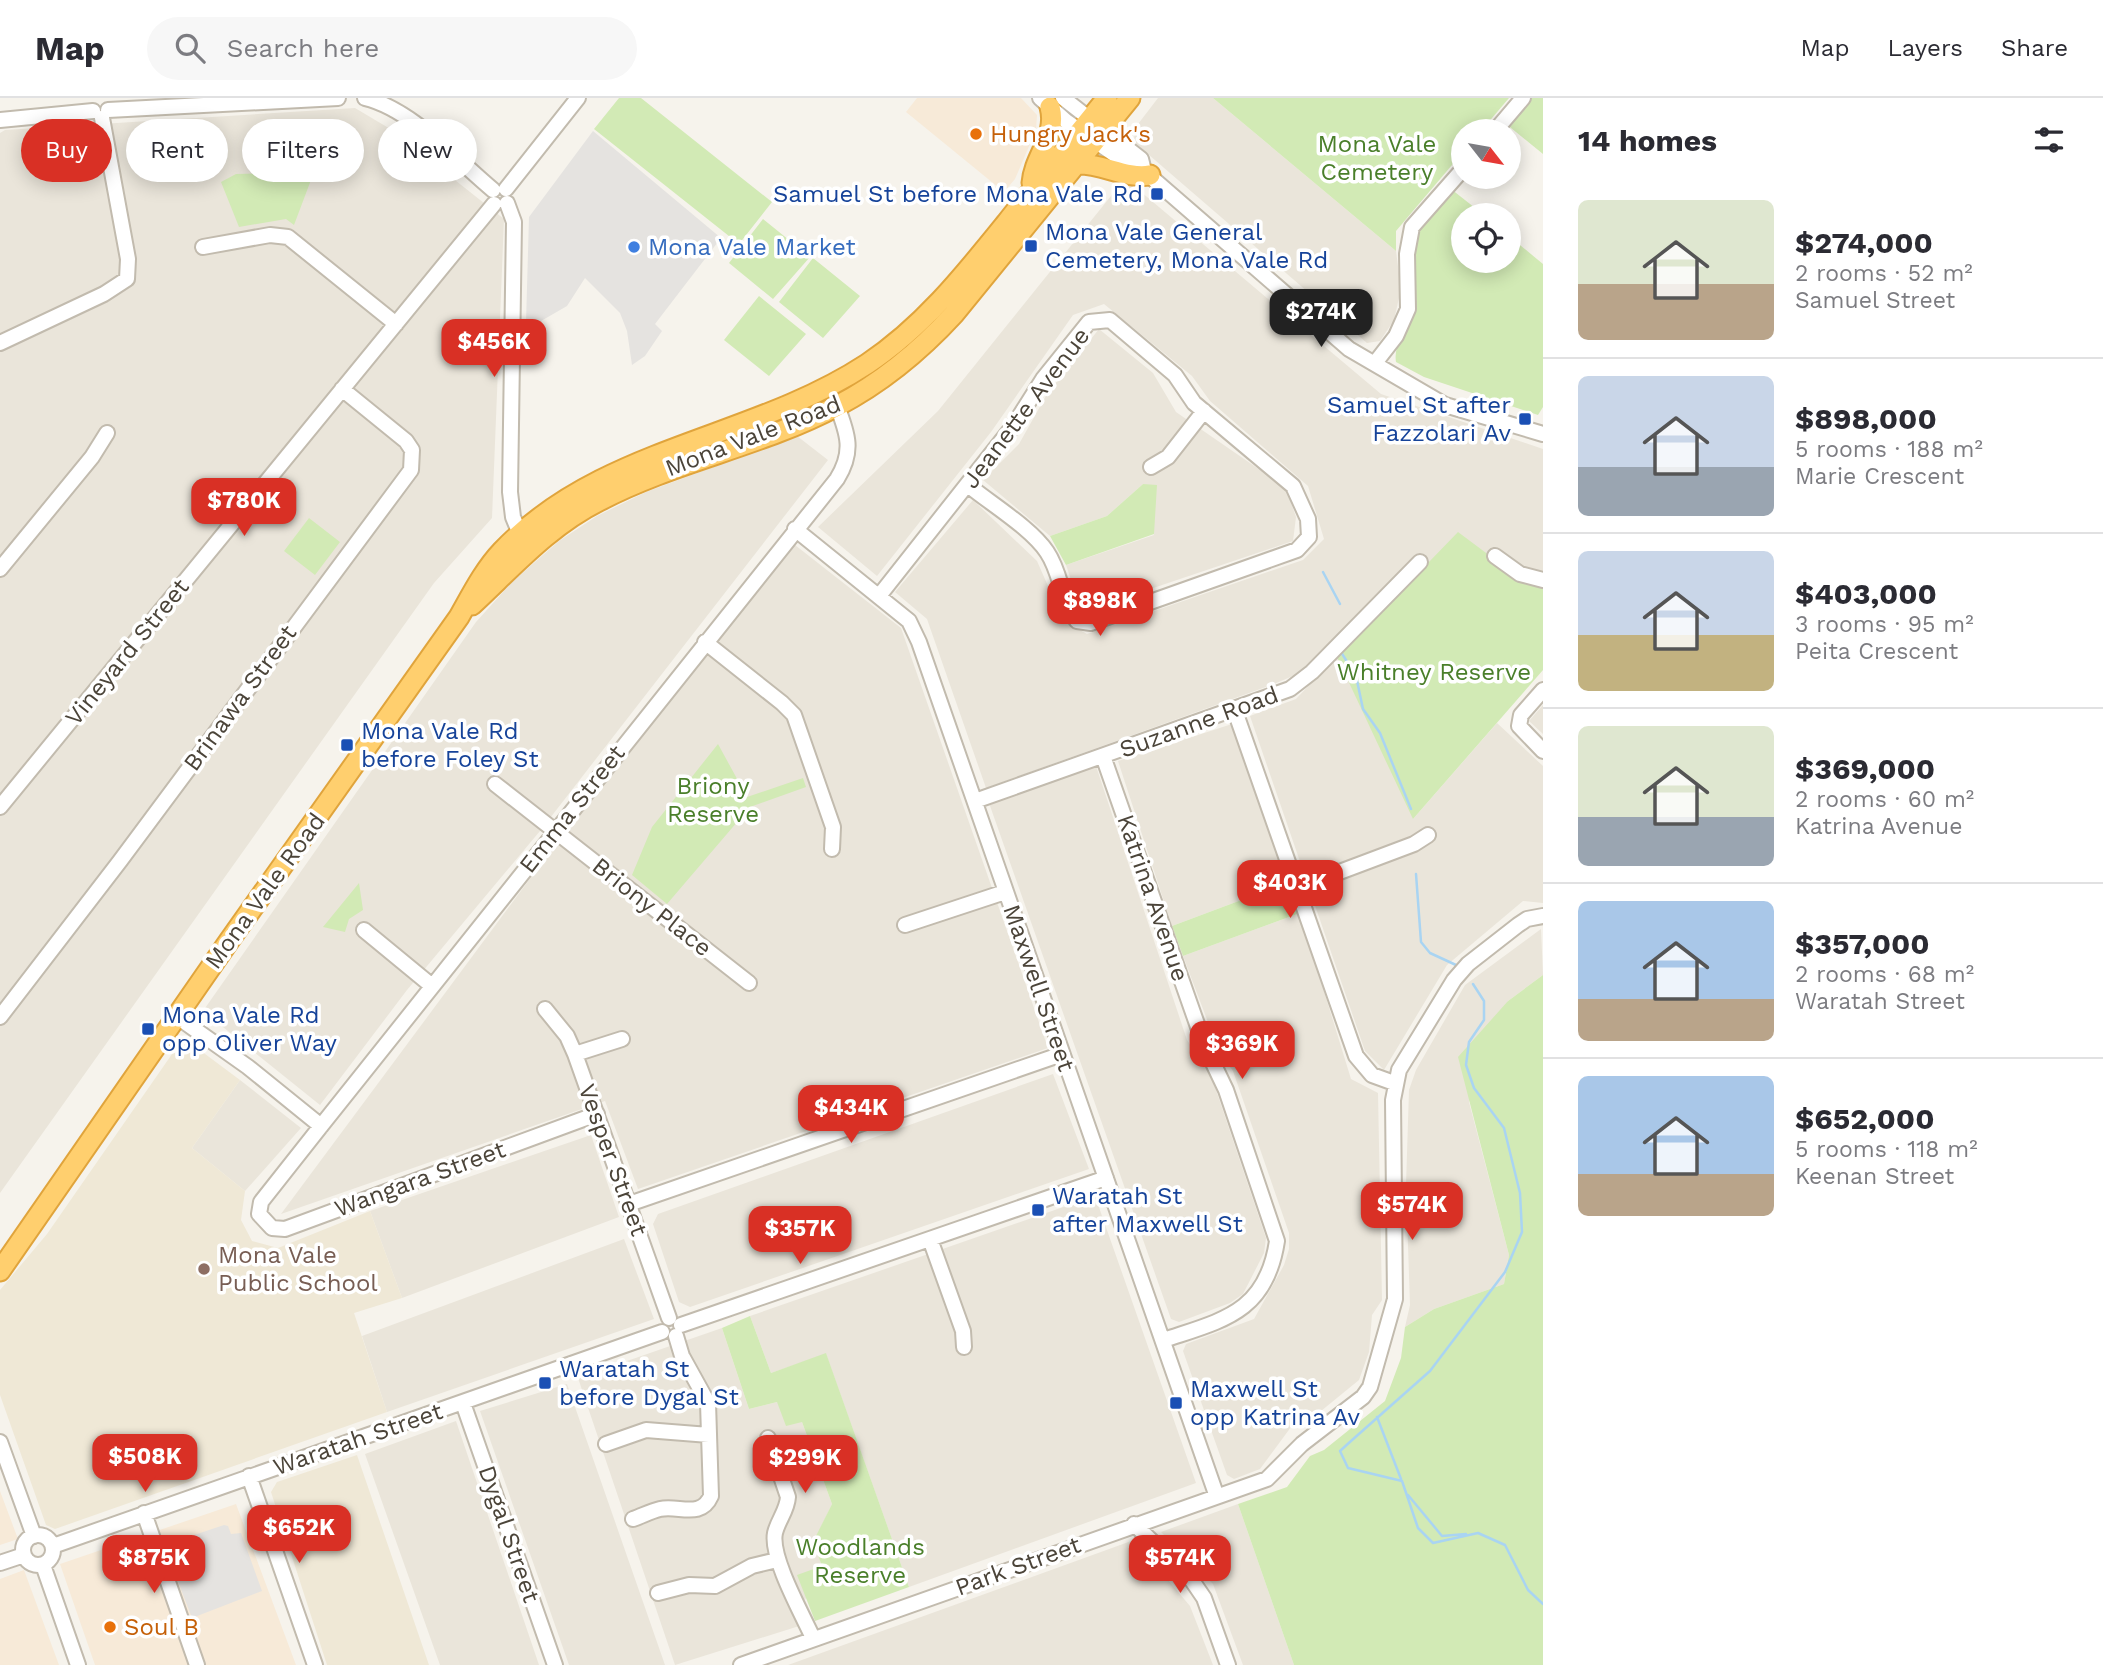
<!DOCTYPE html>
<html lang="en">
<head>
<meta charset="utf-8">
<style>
  :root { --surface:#fff; --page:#f7f7f7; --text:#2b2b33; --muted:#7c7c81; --line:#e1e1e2; --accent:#d93025 }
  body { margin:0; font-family:"Work Sans",sans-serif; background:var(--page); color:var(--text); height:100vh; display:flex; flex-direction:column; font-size:26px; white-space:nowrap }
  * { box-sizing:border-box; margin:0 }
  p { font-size:23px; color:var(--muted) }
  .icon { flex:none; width:38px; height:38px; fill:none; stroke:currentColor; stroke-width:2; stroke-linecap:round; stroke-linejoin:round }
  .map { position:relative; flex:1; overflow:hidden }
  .sheet { display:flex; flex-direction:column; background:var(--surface); width:560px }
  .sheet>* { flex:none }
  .banner { position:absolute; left:21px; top:21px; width:665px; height:63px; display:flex; gap:14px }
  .needle { width:46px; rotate:121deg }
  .fabs { position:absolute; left:1451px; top:21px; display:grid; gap:14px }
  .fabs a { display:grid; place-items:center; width:70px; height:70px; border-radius:50%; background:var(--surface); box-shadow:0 4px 18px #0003; font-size:35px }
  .price { position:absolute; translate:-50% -60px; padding:0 16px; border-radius:14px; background:var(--accent); color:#fff; font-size:23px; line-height:46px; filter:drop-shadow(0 2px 4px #0008) }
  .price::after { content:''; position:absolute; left:50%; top:42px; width:21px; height:16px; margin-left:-10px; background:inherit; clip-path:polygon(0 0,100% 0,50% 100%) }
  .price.on { background:#222; color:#fff }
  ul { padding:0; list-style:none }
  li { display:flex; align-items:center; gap:21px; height:175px; padding:0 35px }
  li+li { border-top:2px solid var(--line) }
  li span { display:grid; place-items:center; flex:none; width:196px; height:140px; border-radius:10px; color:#555 }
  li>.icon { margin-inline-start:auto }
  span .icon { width:84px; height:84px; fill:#fffc; stroke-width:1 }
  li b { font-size:30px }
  h2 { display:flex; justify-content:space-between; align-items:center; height:84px; padding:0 35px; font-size:30px }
  .chip { padding:0 24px; border-radius:32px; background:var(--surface); box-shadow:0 4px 18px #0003; font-size:24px; line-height:63px }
  .chip.on { background:var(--accent); color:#fff }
  header { display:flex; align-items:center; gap:42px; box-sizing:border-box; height:98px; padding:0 35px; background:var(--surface); border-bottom:2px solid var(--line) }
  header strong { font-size:33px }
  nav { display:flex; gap:38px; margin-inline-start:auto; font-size:24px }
  .search { width:490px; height:63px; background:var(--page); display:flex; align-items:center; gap:18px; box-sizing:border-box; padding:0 24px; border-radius:38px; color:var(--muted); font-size:26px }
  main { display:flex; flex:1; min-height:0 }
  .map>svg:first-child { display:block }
</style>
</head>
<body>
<header>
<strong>Map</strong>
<div class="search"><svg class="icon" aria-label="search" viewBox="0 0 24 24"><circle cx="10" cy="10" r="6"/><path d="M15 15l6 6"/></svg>Search here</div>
<nav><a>Map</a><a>Layers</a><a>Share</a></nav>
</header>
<main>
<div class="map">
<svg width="1543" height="1567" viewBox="0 0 1543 1567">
  <rect width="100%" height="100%" fill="#f6f3ec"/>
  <path fill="#eae5da" d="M1158,0H1213L1396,153L1401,191L1394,222L1380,243L1367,245L1134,44L1135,30Z
    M355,10L392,32L504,121L492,420L434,485L0,1095V35L5,32Z
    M1123,83L1134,88L1381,296L1543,351V489L1525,484L1413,721L1497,625L1543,668V805L1523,803L1447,867L1384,972L1365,953L1250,618L1296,601L1335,560L1274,586L986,690L927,521L895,494L973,402L1037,463L1063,522L1087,536L1303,462L1324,441L1308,388L1210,303L1192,278L1104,206L1073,217L991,334L877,478L818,429L938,313Z
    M1099,231L1153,275L1176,314L1286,390L1296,419L1293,443L1082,514L1066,467L1154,437L1148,388L1143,386L1107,418L1050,438L983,382L1019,346L1047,296Z
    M797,338L828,362L540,733L407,892L320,1007L203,913L476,524L512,484L559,443L597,418L646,394Z
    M795,447L901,530L1048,950L638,1091L605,1003L281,1116L555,747Z
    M1543,607V636L1529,623Z
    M1232,626L1289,784L1172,828L1118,663Z
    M1096,668L1187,942L1212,980L1266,1140L1264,1155L1243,1196L1230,1205L1179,1224L1171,1221L989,705Z
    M1300,815L1351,981L1378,995L1382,1202L1372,1217L1369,1254L1359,1282L1310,1322L1291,1329L1260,1371L1234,1381L1227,1377L1183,1253L1186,1246L1254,1221L1284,1167L1289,1151V1135L1233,973L1220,956L1183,858Z
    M1541,831L1543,877L1508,903L1469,1004L1509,1157L1504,1186L1434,1211L1405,1229L1410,1207L1406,1087L1409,992L1416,972L1465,887Z
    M1053,976L1089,1071L690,1209L679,1204L653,1126L658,1116Z
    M240,982L301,1030L245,1093L192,1050Z
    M591,1037L619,1119L402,1200L370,1113Z
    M1095,1098L1196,1385L909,1489L826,1256L771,1275L750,1218Z
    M624,1141L654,1221L387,1314L362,1238Z
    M722,1230L749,1311L777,1304L802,1324L832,1406L814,1444L822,1468L805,1502L815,1523L675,1567L578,1280Z
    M567,1286L665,1567H569L480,1313Z
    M456,1323L539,1567H440L365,1356Z
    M1238,1406L1294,1567H1243L1213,1486L1161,1434Z
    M1134,1442L1190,1508L1213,1567H788Z"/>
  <path fill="#f7ead8" d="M917,0H1021L1037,17L1036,32L1015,81L1004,94L906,14Z
    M0,1393L18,1441L0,1447Z
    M236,1406L296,1567H95L60,1466Z
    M24,1472L59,1567H0V1481Z"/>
  <path fill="#efe8d6" d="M189,944L240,982L192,1050L245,1093L241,1122L252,1143L278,1150L370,1113L402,1200L354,1215L387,1314L55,1431L46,1427L0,1297V1192L47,1136L179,946Z
    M357,1357L429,1567H327L271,1394L277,1384Z"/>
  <path fill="#d2eab5" d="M619,0H641L772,104L739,146L594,31Z
    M1213,0H1509L1481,33H1463V54L1396,133V153Z
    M1526,0H1543V56L1505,25Z
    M314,74L294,127L286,121L239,129L221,84L236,76Z
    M1451,91L1484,117H1463V163H1508L1509,138L1543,166V309L1538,317L1424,279L1396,264C1393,246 1407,235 1411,219C1416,194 1406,164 1413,143C1418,122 1437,106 1451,91Z
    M763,121L810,159L773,201L729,165Z
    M813,160L860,198L823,240L779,204Z
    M759,198L806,236L769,278L724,242Z
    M1143,386L1157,387L1154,436L1066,467L1050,438L1107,418Z
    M309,420L340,444L315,477L284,453Z
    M1458,434L1525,484L1543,489V572L1413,721L1337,559Z
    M718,646L747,699L803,680L806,689L750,709L667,806L632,777L652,729Z
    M1289,784L1300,815L1183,858L1172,828Z
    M359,785L363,812L349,821L345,834L323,829Z
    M1543,877V1567H1294L1238,1406L1287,1389L1310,1358L1324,1352L1385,1303L1401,1260L1405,1229L1434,1211L1504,1186L1509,1157L1458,959L1508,903Z
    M750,1218L771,1275L826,1255L909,1489L815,1523L797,1477L822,1468L813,1444L832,1406L802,1324L786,1328L777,1304L749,1311L722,1230Z"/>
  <path fill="#e5e3e0" d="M593,33L721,140L655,226L662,233L645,258L632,267L627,233L620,215L585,180L567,208L541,223L526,225L529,119Z
    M224,1427L228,1428L231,1436L241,1435L262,1493L192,1520L164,1447Z"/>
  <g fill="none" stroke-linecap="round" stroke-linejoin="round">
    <path stroke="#a9d4f2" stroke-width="2.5" d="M1323,474L1340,506
      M1341,554L1356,578L1363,611L1380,635L1411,711
      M1416,776L1421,844L1430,855L1456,867
      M1473,886L1484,903V922L1469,944L1466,967L1474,990L1504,1030L1520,1095L1522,1134L1505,1174L1430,1273L1351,1343L1340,1353L1348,1370L1402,1383L1418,1430L1433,1445L1478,1435L1505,1447L1528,1492L1543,1506
      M1377,1319L1401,1381
      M1408,1397L1442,1438L1466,1436"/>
    <g stroke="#c2bbae" stroke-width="18">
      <path id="minor" d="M365,0C411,11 457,62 493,92
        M1040,0L1066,23L1134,70L1144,73L1349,251L1445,307L1543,336
        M1063,0L1141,61L1144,73
        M108,12L338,0
        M0,22L93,13
        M1495,33L1523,0
        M506,91L578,0
        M507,105L514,124L510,394L513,419L524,446
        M203,149L270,137L288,139L396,226
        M0,245L104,196L127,181L128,161L102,20
        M1375,265L1396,238L1408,211L1407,156L1412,129L1463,71
        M1151,369L1168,359L1204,313
        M795,431L909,523L919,544L1216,1396
        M1495,458L1520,476L1543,482
        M0,471L92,359L107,335
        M879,498L1014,327L1043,281L1089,224L1110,222L1175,277L1194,305L1293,388L1308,421L1309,439L1297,452L1091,525L1077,523C1061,504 1062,476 1047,454C1031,430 991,406 968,387
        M705,544L782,605L794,617L833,729L832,751
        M1543,592L1521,617L1519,628L1543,653
        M1235,613L1356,958L1372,977L1394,985
        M1103,658L1204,946L1226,992L1277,1143C1266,1215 1223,1222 1164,1242
        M495,686L749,885
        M975,703L1290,591L1312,574L1420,464
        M0,709L494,106
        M1297,790L1414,746L1428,737
        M905,827L1005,794
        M364,832L432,888
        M545,911L567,938L575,956L669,1220
        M176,918L248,969L321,1028
        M0,919L120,763L411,372L412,352L406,343L342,291
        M575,956L622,941
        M597,1016L285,1131L272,1130L259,1116L261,1104L321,1028L837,381C854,354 848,336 837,308
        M629,1106L1062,956
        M930,1141L963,1233L964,1249
        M681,1227L1106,1080
        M463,1305L555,1567
        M768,1340L788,1399C787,1413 778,1422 775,1435C770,1459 802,1516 813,1540
        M0,1344L34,1438
        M606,1346L646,1332L709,1337
        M249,1378L315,1567
        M144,1415L197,1567
        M633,1421C642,1418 651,1413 660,1411C679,1407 701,1421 711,1398L708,1305L682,1258L676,1238
        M1134,1426L1191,1481L1204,1500L1228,1567
        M23 1452a15 15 0 1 1 30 0a15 15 0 1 1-30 0Z
        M53,1448L662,1234
        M0,1465L24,1457
        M43,1467L78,1567
        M658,1495L689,1487L715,1488L752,1468L777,1462
        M741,1567L1267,1381L1302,1346L1363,1299L1370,1289L1395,1201L1393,1002L1399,972L1454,882L1468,866L1518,827L1527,821L1543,818"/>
    </g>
    <g stroke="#e0a43c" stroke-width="23">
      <path id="highway" d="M1077,66C1102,65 1125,81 1150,77
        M1032,85C1034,58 1058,38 1050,9
        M472,507C513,469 549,428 599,403C675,363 762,348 837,308C881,285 920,253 954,216L1130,0
        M0,1173L229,843L459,519C472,496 484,472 502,453C601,349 751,342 867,266C923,229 965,176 1007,124C1040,82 1074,41 1107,0"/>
    </g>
    <use href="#minor" stroke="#fff" stroke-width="14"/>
    <use href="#highway" stroke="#ffcf6e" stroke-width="19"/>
  </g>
  <g fill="#e8710a" stroke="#fff" stroke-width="2.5">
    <circle cx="976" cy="36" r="7"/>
    <circle cx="110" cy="1529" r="7"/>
  </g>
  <g fill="#1a4fb4" stroke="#fff" stroke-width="2.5">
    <rect x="1150" y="89" width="14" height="14" rx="3.5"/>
    <rect x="1024" y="141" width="14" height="14" rx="3.5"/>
    <rect x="1518" y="314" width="14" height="14" rx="3.5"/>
    <rect x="340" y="640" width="14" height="14" rx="3.5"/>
    <rect x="141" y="924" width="14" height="14" rx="3.5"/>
    <rect x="1031" y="1105" width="14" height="14" rx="3.5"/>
    <rect x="538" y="1278" width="14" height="14" rx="3.5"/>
    <rect x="1169" y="1298" width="14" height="14" rx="3.5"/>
  </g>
  <circle fill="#3f7fe0" stroke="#fff" stroke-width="2.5" cx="634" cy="149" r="7"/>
  <circle fill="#8d6e63" stroke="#fff" stroke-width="2.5" cx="204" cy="1171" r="7"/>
  <g text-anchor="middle" stroke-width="7" stroke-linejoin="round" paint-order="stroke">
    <g font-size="24" fill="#c56008" stroke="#fff" text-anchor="start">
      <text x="990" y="44">Hungry Jack's</text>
      <text x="124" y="1537">Soul B</text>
    </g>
    <g font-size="24" fill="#4a7f2a" stroke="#fff">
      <text x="1377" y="54">Mona Vale<tspan x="1377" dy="28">Cemetery</tspan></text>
      <text x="1434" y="582">Whitney Reserve</text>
      <text x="713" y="696">Briony<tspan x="713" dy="28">Reserve</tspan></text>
      <text x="860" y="1457">Woodlands<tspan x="860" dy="28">Reserve</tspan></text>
    </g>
    <g font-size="24" fill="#164399" stroke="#fff" text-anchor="start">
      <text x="1143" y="104" text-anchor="end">Samuel St before Mona Vale Rd</text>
      <text x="1045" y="142">Mona Vale General<tspan x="1045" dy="28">Cemetery, Mona Vale Rd</tspan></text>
      <text x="1511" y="315" text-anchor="end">Samuel St after<tspan x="1511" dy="28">Fazzolari Av</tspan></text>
      <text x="361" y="641">Mona Vale Rd<tspan x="361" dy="28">before Foley St</tspan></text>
      <text x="162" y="925">Mona Vale Rd<tspan x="162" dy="28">opp Oliver Way</tspan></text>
      <text x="1052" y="1106">Waratah St<tspan x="1052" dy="28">after Maxwell St</tspan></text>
      <text x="559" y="1279">Waratah St<tspan x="559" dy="28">before Dygal St</tspan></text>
      <text x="1190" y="1299">Maxwell St<tspan x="1190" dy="28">opp Katrina Av</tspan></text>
    </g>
    <g font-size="24" fill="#366cbe" stroke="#fff" text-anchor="start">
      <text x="648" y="157">Mona Vale Market</text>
    </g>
    <g font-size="24" fill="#4b4439" stroke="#fff">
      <text transform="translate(1026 310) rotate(-53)" y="8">Jeanette Avenue</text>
      <text transform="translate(753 338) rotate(-21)" y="8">Mona Vale Road</text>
      <text transform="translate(127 554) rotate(-51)" y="8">Vineyard Street</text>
      <text transform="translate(240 600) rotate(-54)" y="8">Brinawa Street</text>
      <text transform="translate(1199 624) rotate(-20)" y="8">Suzanne Road</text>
      <text transform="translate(572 711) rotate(-52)" y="8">Emma Street</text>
      <text transform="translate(265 793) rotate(-54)" y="8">Mona Vale Road</text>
      <text transform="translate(1153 800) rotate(71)" y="8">Katrina Avenue</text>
      <text transform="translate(652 809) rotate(38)" y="8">Briony Place</text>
      <text transform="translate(1039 890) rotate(71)" y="8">Maxwell Street</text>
      <text transform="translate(613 1062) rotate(70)" y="8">Vesper Street</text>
      <text transform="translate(420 1081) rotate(-20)" y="8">Wangara Street</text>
      <text transform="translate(358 1341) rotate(-19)" y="8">Waratah Street</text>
      <text transform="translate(509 1436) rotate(71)" y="8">Dygal Street</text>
      <text transform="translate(1018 1468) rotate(-20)" y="8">Park Street</text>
    </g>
    <g font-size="24" fill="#785e54" stroke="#fff" text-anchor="start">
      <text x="218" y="1165">Mona Vale<tspan x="218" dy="28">Public School</tspan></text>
    </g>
  </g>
</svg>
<div class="fabs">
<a><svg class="needle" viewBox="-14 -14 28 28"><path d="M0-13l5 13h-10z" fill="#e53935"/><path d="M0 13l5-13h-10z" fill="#7c7c81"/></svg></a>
<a><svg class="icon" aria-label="locate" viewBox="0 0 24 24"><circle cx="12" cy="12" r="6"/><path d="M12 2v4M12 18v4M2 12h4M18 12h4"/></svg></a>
</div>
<b class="price on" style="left:1321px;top:251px">$274K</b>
<b class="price" style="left:494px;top:281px">$456K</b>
<b class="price" style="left:244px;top:440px">$780K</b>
<b class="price" style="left:1100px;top:540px">$898K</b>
<b class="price" style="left:1290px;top:822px">$403K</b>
<b class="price" style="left:1242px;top:983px">$369K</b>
<b class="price" style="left:851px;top:1047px">$434K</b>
<b class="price" style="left:1412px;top:1144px">$574K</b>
<b class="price" style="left:800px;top:1168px">$357K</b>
<b class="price" style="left:145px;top:1396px">$508K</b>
<b class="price" style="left:805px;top:1397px">$299K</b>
<b class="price" style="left:299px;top:1467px">$652K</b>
<b class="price" style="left:154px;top:1497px">$875K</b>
<b class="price" style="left:1180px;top:1497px">$574K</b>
<div class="banner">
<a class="chip on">Buy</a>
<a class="chip">Rent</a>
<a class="chip">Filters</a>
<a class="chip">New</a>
</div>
</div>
<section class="sheet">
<h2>14 homes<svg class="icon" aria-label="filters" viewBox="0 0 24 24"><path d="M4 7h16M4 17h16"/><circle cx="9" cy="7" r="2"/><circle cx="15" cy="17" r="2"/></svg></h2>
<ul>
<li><span style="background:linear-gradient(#dfe7d0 60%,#b9a48a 0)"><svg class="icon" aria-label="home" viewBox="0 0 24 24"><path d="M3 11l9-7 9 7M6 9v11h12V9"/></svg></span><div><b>$274,000</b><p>2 rooms · 52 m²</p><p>Samuel Street</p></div></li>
<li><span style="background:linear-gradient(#c9d6e8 65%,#9aa5b1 0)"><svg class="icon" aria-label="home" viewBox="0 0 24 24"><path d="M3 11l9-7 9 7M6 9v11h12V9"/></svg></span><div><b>$898,000</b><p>5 rooms · 188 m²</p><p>Marie Crescent</p></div></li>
<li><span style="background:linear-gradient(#c9d6e8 60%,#c2b280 0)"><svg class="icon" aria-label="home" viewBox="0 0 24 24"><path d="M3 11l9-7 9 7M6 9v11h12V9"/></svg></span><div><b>$403,000</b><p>3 rooms · 95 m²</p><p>Peita Crescent</p></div></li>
<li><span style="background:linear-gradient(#dfe7d0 65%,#9aa5b1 0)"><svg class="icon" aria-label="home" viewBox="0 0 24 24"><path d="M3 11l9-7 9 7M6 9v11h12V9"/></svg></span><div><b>$369,000</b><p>2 rooms · 60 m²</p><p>Katrina Avenue</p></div></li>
<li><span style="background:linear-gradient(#a9c7e8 70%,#b9a48a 0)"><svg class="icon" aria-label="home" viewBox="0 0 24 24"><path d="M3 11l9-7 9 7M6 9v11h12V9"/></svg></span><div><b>$357,000</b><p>2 rooms · 68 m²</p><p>Waratah Street</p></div></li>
<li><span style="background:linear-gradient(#a9c7e8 70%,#b9a48a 0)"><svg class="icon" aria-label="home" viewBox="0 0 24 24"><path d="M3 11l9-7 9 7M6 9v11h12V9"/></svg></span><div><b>$652,000</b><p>5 rooms · 118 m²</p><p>Keenan Street</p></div></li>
</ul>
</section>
</main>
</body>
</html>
